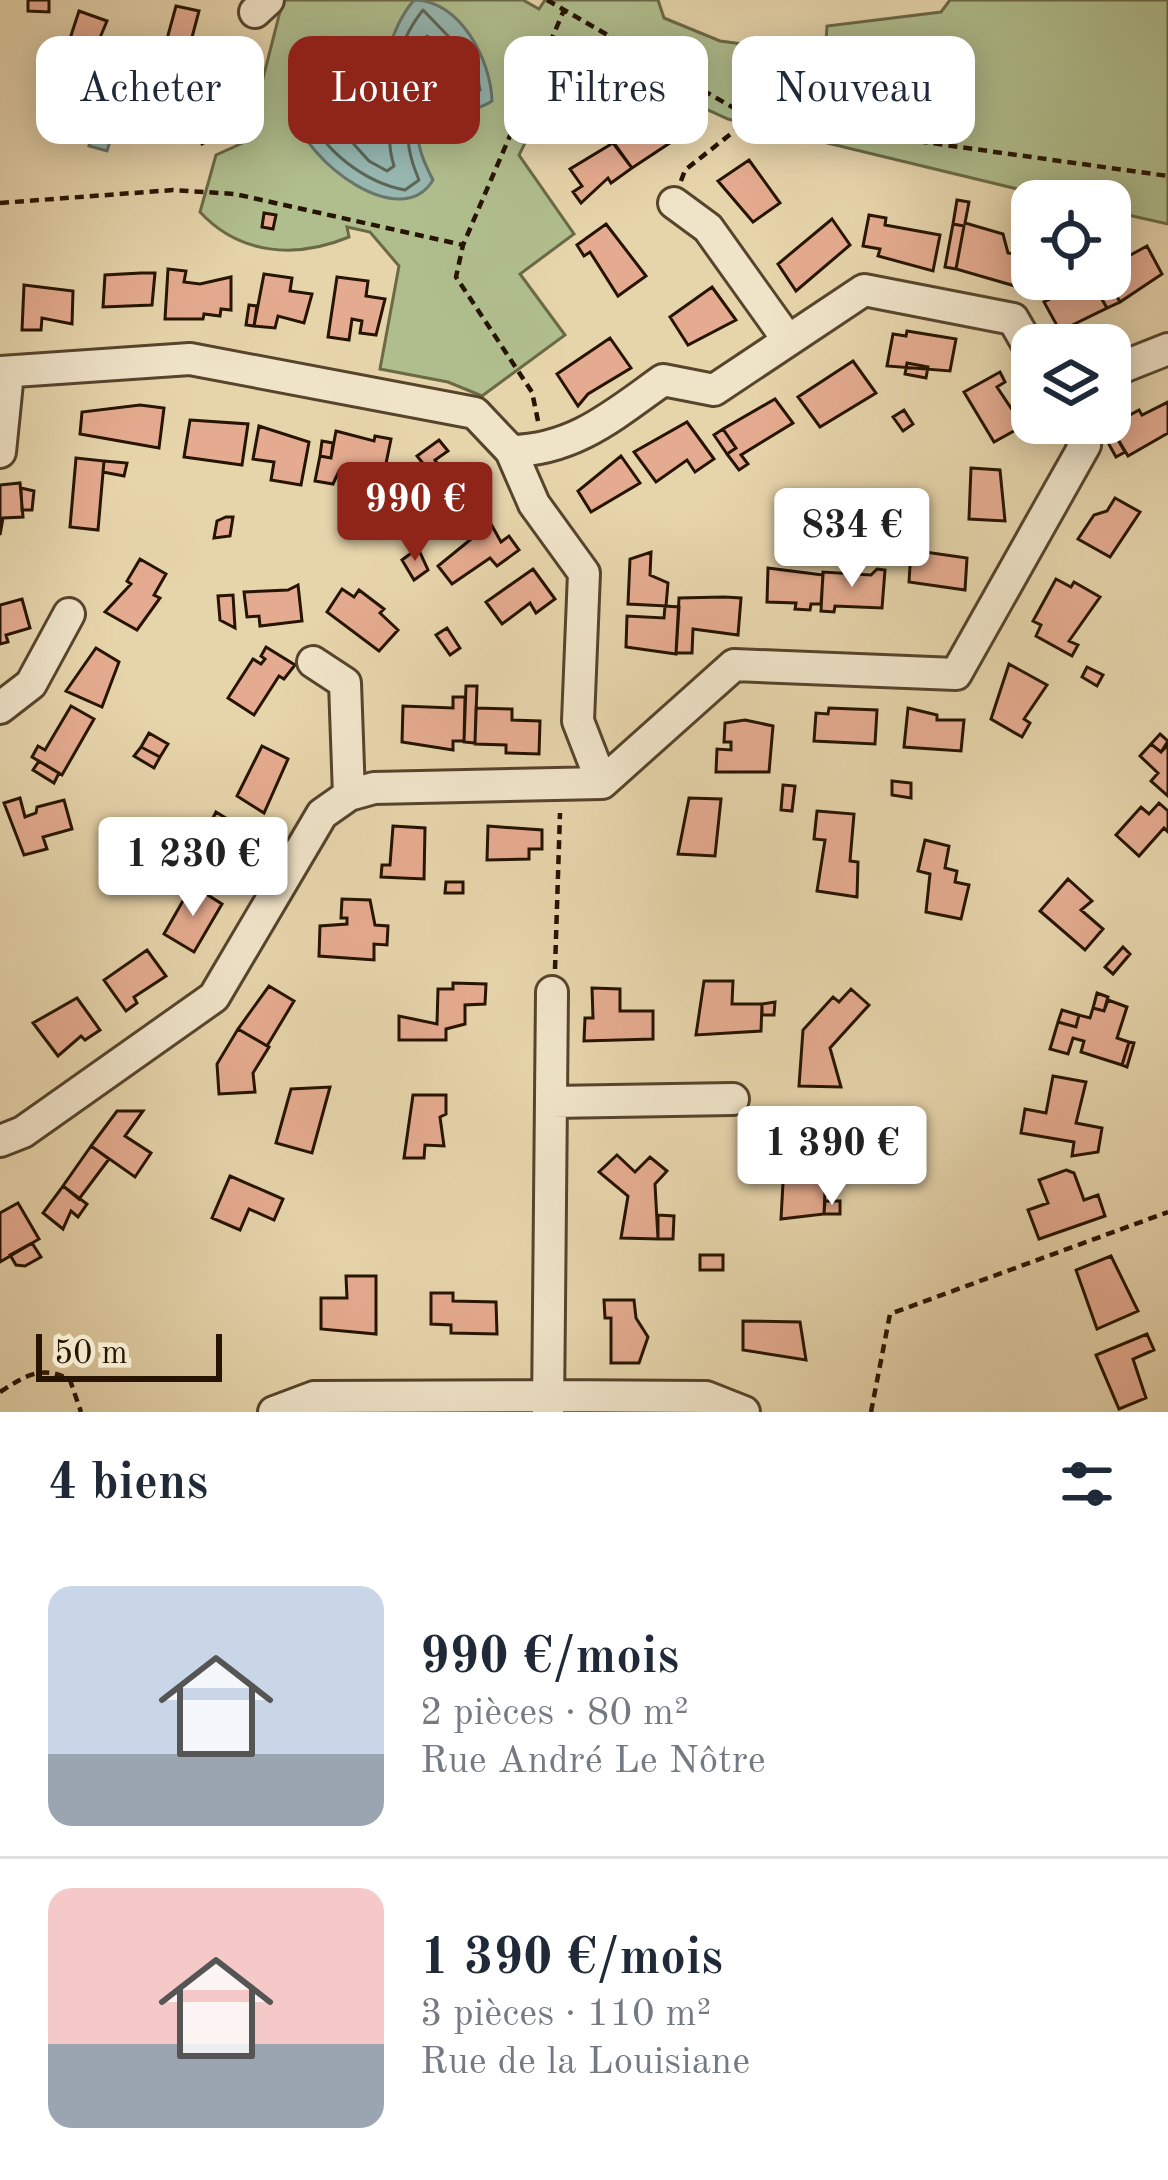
<!DOCTYPE html>
<html lang="fr">
<head>
<meta charset="utf-8">
<style>
  :root { --surface:#fff; --page:#f2f2f3; --text:#1f2937; --muted:#747a83; --line:#e0e1e3; --accent:#8f2418 }
  body { margin:0; font-family:"Old Standard TT",serif; background:var(--page); color:var(--text); height:100vh; display:flex; flex-direction:column; font-size:45px; white-space:nowrap }
  * { box-sizing:border-box; margin:0 }
  p { font-size:39px; color:var(--muted) }
  .icon { flex:none; width:66px; height:66px; fill:none; stroke:currentColor; stroke-width:2; stroke-linecap:round; stroke-linejoin:round }
  .map { position:relative; height:1412px; overflow:hidden }
  .details { display:flex; flex-direction:column; background:var(--surface); flex:1 }
  .details>* { flex:none }
  .guide { position:absolute; left:36px; top:36px; width:1098px; height:108px; display:flex; gap:24px }
  .fabs { position:absolute; left:1011px; top:180px; display:grid; gap:24px }
  .fabs a { display:grid; place-items:center; width:120px; height:120px; border-radius:24px; background:var(--surface); box-shadow:0 6px 30px #0003; font-size:60px }
  .scale { position:absolute; left:36px; bottom:30px; width:186px; box-sizing:border-box; padding-left:12px; border:6px solid #261400; border-top:0; font-size:33px; line-height:42px; white-space:nowrap; color:#261400; -webkit-text-stroke:9px #efe3c8; paint-order:stroke }
  .price { position:absolute; translate:-50% -102px; padding:0 27px; border-radius:12px; background:#fff; color:#222; font-size:39px; line-height:78px; filter:drop-shadow(0 3px 6px #0008) }
  .price::after { content:''; position:absolute; left:50%; top:72px; width:36px; height:27px; margin-left:-18px; background:inherit; clip-path:polygon(0 0,100% 0,50% 100%) }
  .price.selected { background:var(--accent); color:#fff }
  ul { padding:0; list-style:none }
  li { display:flex; align-items:center; gap:36px; height:300px; padding:0 48px }
  li+li { border-top:3px solid var(--line) }
  li span { display:grid; place-items:center; flex:none; width:336px; height:240px; border-radius:24px; color:#555 }
  li>.icon { margin-inline-start:auto }
  span .icon { width:144px; height:144px; fill:#fffc; stroke-width:1 }
  li b { font-size:51px }
  h2 { display:flex; justify-content:space-between; align-items:center; height:144px; padding:0 48px; font-size:51px }
  .chip { padding:0 42px; border-radius:24px; background:var(--surface); box-shadow:0 6px 30px #0003; font-size:42px; line-height:108px }
  .chip.selected { background:var(--accent); color:#fff }
  .map>svg:first-child { display:block }
</style>
</head>
<body>
<div class="map">
<svg width="1168" height="1412" viewBox="0 0 1168 1412">
  <rect width="100%" height="100%" fill="#e6d4ab"/>
  <filter id="stains"><feTurbulence type="fractalNoise" baseFrequency=".00167" numOctaves="4"/><feColorMatrix values="0 0 0 0 .2 0 0 0 0 .09 0 0 0 0 .02 0 0 0 .5 -.17"/></filter>
  <radialGradient id="worn" r=".72"><stop offset=".6" stop-color="#630" stop-opacity="0"/><stop offset="1" stop-color="#630" stop-opacity=".3"/></radialGradient>
  <path fill="#b0be8d" stroke="#6b6946" stroke-width="3" d="M283,0H523L539,9L545,0H658L664,18L720,41L825,55L827,26L941,12L950,0H1168V224L1110,211V201H1067L728,119L579,51L561,71L519,155L574,234L520,274L565,335L482,396L448,382L380,369L399,266L370,232L347,227L349,237C296,259 240,255 200,212L216,155L247,141Z"/>
  <path fill="#97b7b0" stroke="#6a766a" stroke-width="3" d="M414,0C460,0 491,60 492,101C455,126 388,94 433,180C401,234 304,160 297,117C294,103 304,94 313,85C403,99 372,50 414,0Z
    M101,110L118,116L107,151L89,146Z"/>
  <g fill="none" stroke-linecap="round" stroke-linejoin="round">
    <path stroke="#5e6658" stroke-width="3" d="M423,10L475,64L480,90C470,98 465,94 452,97C400,108 402,140 419,180L405,190C367,183 321,151 309,112L317,98C415,106 378,66 423,10Z
      M427,36L445,50L462,77C422,99 375,103 394,166L387,171L369,161L332,120L366,115L396,98Z"/>
  </g>
  <path fill="#e5ab90" stroke="#261400" stroke-width="3" d="M28,0H49V12L28,11Z
    M176,6L199,11L190,45L167,39Z
    M79,11L107,21L91,59L124,67L116,90L90,81L74,115L48,106Z
    M186,54L213,61L206,89L228,130L202,144L177,87Z
    M578,63L584,72L570,83L563,75Z
    M664,90L682,98L700,123L632,168L604,129L619,118L628,130L657,110L650,101Z
    M85,97L96,100L89,119L74,115Z
    M138,100L149,103L144,121L135,111Z
    M628,112L637,123L628,130L619,118Z
    M613,143L632,168L611,183L608,178L581,203L573,192L582,186L570,169Z
    M749,160L780,203L753,222L718,181Z
    M957,200L969,202L965,223L1003,234L1008,253L1021,255L1015,286L956,269L964,226L953,224Z
    M264,213L276,215L273,229L262,227Z
    M869,215L886,218L885,225L940,235L933,271L878,256L880,249L863,246Z
    M832,219L850,245L796,291L778,264Z
    M606,224L646,276L618,296L590,252L584,256L577,245Z
    M953,224L964,226L956,269L945,267Z
    M1118,245L1125,258L1147,246L1162,274L1120,302L1107,279L1110,250Z
    M168,269L186,271L184,282L200,284L231,277V310L221,309L220,316L204,314L203,319H165Z
    M141,273H155L152,305L103,307L105,275Z
    M264,274L292,278L290,291L312,294L304,323L278,316L275,328L254,326Z
    M337,277L368,281L366,296L385,299L376,335L360,333L362,321L352,319L349,340L328,337Z
    M1090,279L1107,308L1060,331L1044,302Z
    M1108,280L1120,302L1107,308L1095,287Z
    M24,285L73,291L72,324L42,318L41,330H22Z
    M712,287L736,320L688,345L670,317Z
    M249,305L257,306L254,326L246,325Z
    M907,331L956,339L950,371L887,366L893,334L906,336Z
    M610,338L631,368L588,394L578,406L557,374Z
    M853,361L876,393L820,427L798,397Z
    M907,363L928,367L926,378L905,374Z
    M1000,372L1005,382L997,387L1023,426L994,442L964,392Z
    M775,399L793,423L741,455L748,464L739,470L727,454L736,448L723,429Z
    M1168,402V433L1128,456L1110,426L1139,410L1142,415Z
    M140,405L164,408L159,448L80,434L82,412Z
    M904,410L913,424L903,431L893,417Z
    M190,420L248,424L242,465L184,457Z
    M687,422L714,459L695,472L687,460L656,482L634,452Z
    M259,426L309,442L301,485L271,480L274,462L253,459Z
    M1110,426L1125,452L1116,457L1101,430Z
    M723,429L736,448L727,454L714,435Z
    M336,431L374,441L375,436L391,439L383,478L339,471L333,484L315,481L320,456L331,458Z
    M439,440L448,451L435,460L462,498L436,518L409,481L426,467L417,456Z
    M322,441L333,443L331,458L320,456Z
    M621,456L640,483L591,512L578,491Z
    M76,458L104,461L98,530L70,527Z
    M104,461L127,463L124,476L103,472Z
    M971,468L1000,470L1005,521L969,519Z
    M20,483L23,517L3,518L0,535V485Z
    M21,488L34,491L32,510H22Z
    M1115,498L1140,512L1110,557L1078,539L1094,515L1107,511Z
    M486,515L501,542L509,536L519,550L497,566L490,558L452,584L438,566L470,540L463,531Z
    M226,517H233L230,536L214,538L217,521Z
    M418,548L428,570L414,580L402,560Z
    M911,550L967,558L965,590L909,582Z
    M651,552L650,575L668,583L666,606L628,604L630,559Z
    M140,559L166,574L154,595L160,598L137,630L105,612L131,584L127,581Z
    M768,568L823,575L821,604H811L810,610L795,609L796,603L767,602Z
    M533,569L555,599L536,613L530,603L502,624L486,602Z
    M877,569L885,570L882,608L835,606L834,612L821,611L823,572L871,575Z
    M1056,579L1071,587L1074,582L1100,597L1069,641L1078,645L1072,656L1036,636L1041,625L1033,621Z
    M298,585L302,621L260,626L259,616L247,617L244,592L288,590Z
    M342,589L354,597L359,590L384,609L380,613L398,630L379,651L327,612Z
    M233,595L235,628L220,620L218,596Z
    M724,597L741,598L738,635L693,629L692,653H676L679,598Z
    M22,599L30,628L6,635L8,642L0,644V605Z
    M665,606L679,607L676,654L626,647L627,616L664,618Z
    M447,628L460,648L450,655L436,635Z
    M266,647L295,665L284,679L279,676L254,715L228,698L253,659L261,664L265,659L261,656Z
    M96,648L119,662L102,707L66,691Z
    M1009,664L1047,685L1024,719L1030,723L1022,737L991,719Z
    M1087,667L1103,675L1097,686L1082,677Z
    M466,686H477L475,743L464,742Z
    M453,697H465L464,741H453V750L402,742L403,706L453,708Z
    M71,706L94,719L62,775L32,757L38,746L45,750Z
    M476,708L512,709V720L540,721L539,754L506,753V745L475,744Z
    M829,708L877,710L875,744L814,741L816,713L828,714Z
    M908,708L937,715V720H964L961,751L904,747Z
    M745,720L773,726L769,772H716L717,749L731,750V742H724L725,723Z
    M149,733L168,744L160,757L141,747Z
    M1160,734L1168,741L1161,752L1151,744Z
    M1151,744L1161,752L1168,745V796L1151,781L1158,773L1140,756Z
    M262,746L288,759L264,813L237,796Z
    M141,747L160,757L154,768L134,756Z
    M39,761L59,773L54,783L33,770Z
    M892,781L911,783V798L892,795Z
    M783,785L795,786L792,811L781,810Z
    M20,798L25,817L36,813L37,807L64,800L72,829L43,837L47,849L24,855L4,803Z
    M689,798L721,799L715,856L678,854Z
    M1159,803L1168,811V832L1164,828L1139,856L1116,835L1141,807L1149,814Z
    M817,811L854,814L850,861L858,862L857,897L817,891L825,840L814,839Z
    M216,812L252,834L244,846L238,842L234,848L235,864L227,878L209,868L203,878L187,869Z
    M393,826L425,828L424,879L381,877L382,865H390Z
    M488,826L542,830V849H529V859L487,860Z
    M925,840L949,846L945,868L957,871L955,882L969,885L961,919L926,912L930,874L918,871Z
    M209,868L227,878L221,889L203,878Z
    M1068,879L1092,901L1081,910L1103,929L1085,950L1040,911Z
    M446,882H463V893H445Z
    M192,885L222,904L194,952L164,934Z
    M342,899L370,900L375,925L388,926L387,945L374,944V960L319,956L320,926L347,924V918H341Z
    M1123,947L1130,954L1113,974L1105,967Z
    M147,950L166,976L134,997L137,1003L126,1011L104,980Z
    M704,981H733L732,1004H762L761,1031L696,1035Z
    M453,983L486,984L485,1004L465,1005V1024L446,1029V1040H399V1016L437,1024L438,989H453Z
    M269,986L294,1001L267,1046L238,1029Z
    M592,988L620,989V1011H653V1039L584,1041L585,1018H593Z
    M851,989L869,1005L830,1048L841,1087L799,1086L803,1030L833,997L839,1002Z
    M1097,993L1108,997L1104,1011L1093,1008Z
    M77,998L100,1030L85,1040L81,1036L58,1056L33,1023Z
    M1108,1000L1127,1007L1117,1038L1129,1042L1122,1065L1081,1052L1084,1041L1073,1038L1068,1054L1050,1049L1058,1022L1076,1027L1079,1015L1090,1018L1093,1008L1104,1011Z
    M775,1002L774,1015H762V1004Z
    M1062,1010L1079,1015L1076,1027L1058,1022Z
    M238,1029L269,1047L253,1073L255,1092L219,1094L217,1064Z
    M1129,1042L1134,1043L1127,1067L1122,1065Z
    M1053,1076L1086,1082L1076,1123L1102,1128L1098,1152L1072,1156L1074,1142L1021,1133L1025,1109L1046,1113Z
    M330,1087L312,1153L276,1143L291,1089Z
    M413,1095H446V1114L440,1117L444,1146L425,1145L424,1158H404Z
    M117,1111H143L125,1136L151,1153L135,1177L91,1146Z
    M786,1129H804L805,1136L821,1143L815,1175L825,1190L824,1214L781,1219Z
    M91,1146L109,1159L79,1199L63,1186Z
    M617,1155L635,1172L650,1157L667,1171L655,1184L658,1239L621,1238L628,1196L599,1172Z
    M1066,1170L1074,1173L1084,1200L1098,1195L1105,1216L1039,1239L1028,1210L1048,1203L1039,1180Z
    M230,1176L283,1199L274,1220L249,1209L240,1230L212,1218Z
    M63,1186L87,1204L78,1217L71,1211L63,1229L43,1213Z
    M825,1201H840V1214H824Z
    M18,1203L39,1239L0,1262V1213Z
    M658,1215L674,1216L673,1239H658Z
    M32,1243L41,1257L25,1266L16,1265L10,1255Z
    M700,1255H723V1270H700Z
    M1111,1256L1138,1311L1097,1329L1076,1270Z
    M346,1276H376V1334L321,1329V1298H347Z
    M431,1293H453V1301L496,1302L497,1334L451,1333V1325L431,1324Z
    M604,1300H634L636,1318L648,1337L639,1363H611V1318H605Z
    M743,1321L800,1322L806,1360L743,1350Z
    M1147,1334L1154,1350L1133,1359L1146,1398L1119,1409L1096,1355Z"/>
  <g fill="none" stroke-linecap="round" stroke-linejoin="round">
    <g stroke="#56442b" stroke-width="36">
      <path id="minor" d="M255,12L268,0
        M674,203L708,228L788,340
        M0,372L190,359L475,413L511,451L534,504L584,573L578,721L602,783
        M1110,372L1168,349
        M511,451C574,450 614,415 663,380L714,390L864,290L1013,319L1032,352
        M0,452L8,373
        M313,662L345,683L349,795
        M0,708L31,684L69,614
        M602,783L734,665L956,674L1085,445L1073,423
        M552,1102L733,1099
        M0,1141L23,1132L214,997L322,814L349,795L374,788L602,783
        M274,1412L314,1397L549,1396L706,1397L744,1412
        M548,1412L552,992"/>
    </g>
    <path stroke="#261400" stroke-width="4.5" stroke-dasharray="9 6" stroke-linecap="butt" d="M547,0L751,118L1168,176
      M681,181L685,170L751,118
      M0,203L173,190L235,194L463,245
      M538,421L532,392L456,277L463,245L564,10
      M555,969L560,813
      M0,1392C25,1376 42,1364 70,1380L81,1412
      M871,1412L890,1314L1168,1212"/>
    <use href="#minor" stroke="#efe3c8" stroke-width="30"/>
  </g>
  <rect width="100%" height="100%" filter="url(#stains)"/>
  <rect width="100%" height="100%" fill="url(#worn)"/>
</svg>
<div class="fabs">
<a><svg class="icon" aria-label="locate" viewBox="0 0 24 24"><circle cx="12" cy="12" r="6"/><path d="M12 2v4M12 18v4M2 12h4M18 12h4"/></svg></a>
<a><svg class="icon" aria-label="layers" viewBox="0 0 24 24"><path d="M12 4l9 5-9 5-9-5zM3 14l9 5 9-5"/></svg></a>
</div>
<div class="scale">50 m</div>
<b class="price selected" style="left:415px;top:564px">990 €</b>
<b class="price" style="left:852px;top:590px">834 €</b>
<b class="price" style="left:193px;top:919px">1 230 €</b>
<b class="price" style="left:832px;top:1208px">1 390 €</b>
<div class="guide">
<a class="chip">Acheter</a>
<a class="chip selected">Louer</a>
<a class="chip">Filtres</a>
<a class="chip">Nouveau</a>
</div>
</div>
<section class="details">
<h2>4 biens<svg class="icon" aria-label="filters" viewBox="0 0 24 24"><path d="M4 7h16M4 17h16"/><circle cx="9" cy="7" r="2"/><circle cx="15" cy="17" r="2"/></svg></h2>
<ul>
<li><span style="background:linear-gradient(#c9d6e8 70%,#9aa5b1 0)"><svg class="icon" aria-label="home" viewBox="0 0 24 24"><path d="M3 11l9-7 9 7M6 9v11h12V9"/></svg></span><div><b>990 €/mois</b><p>2 pièces · 80 m²</p><p>Rue André Le Nôtre</p></div></li>
<li><span style="background:linear-gradient(#f6c9c9 65%,#9aa5b1 0)"><svg class="icon" aria-label="home" viewBox="0 0 24 24"><path d="M3 11l9-7 9 7M6 9v11h12V9"/></svg></span><div><b>1 390 €/mois</b><p>3 pièces · 110 m²</p><p>Rue de la Louisiane</p></div></li>
</ul>
</section>
</body>
</html>
